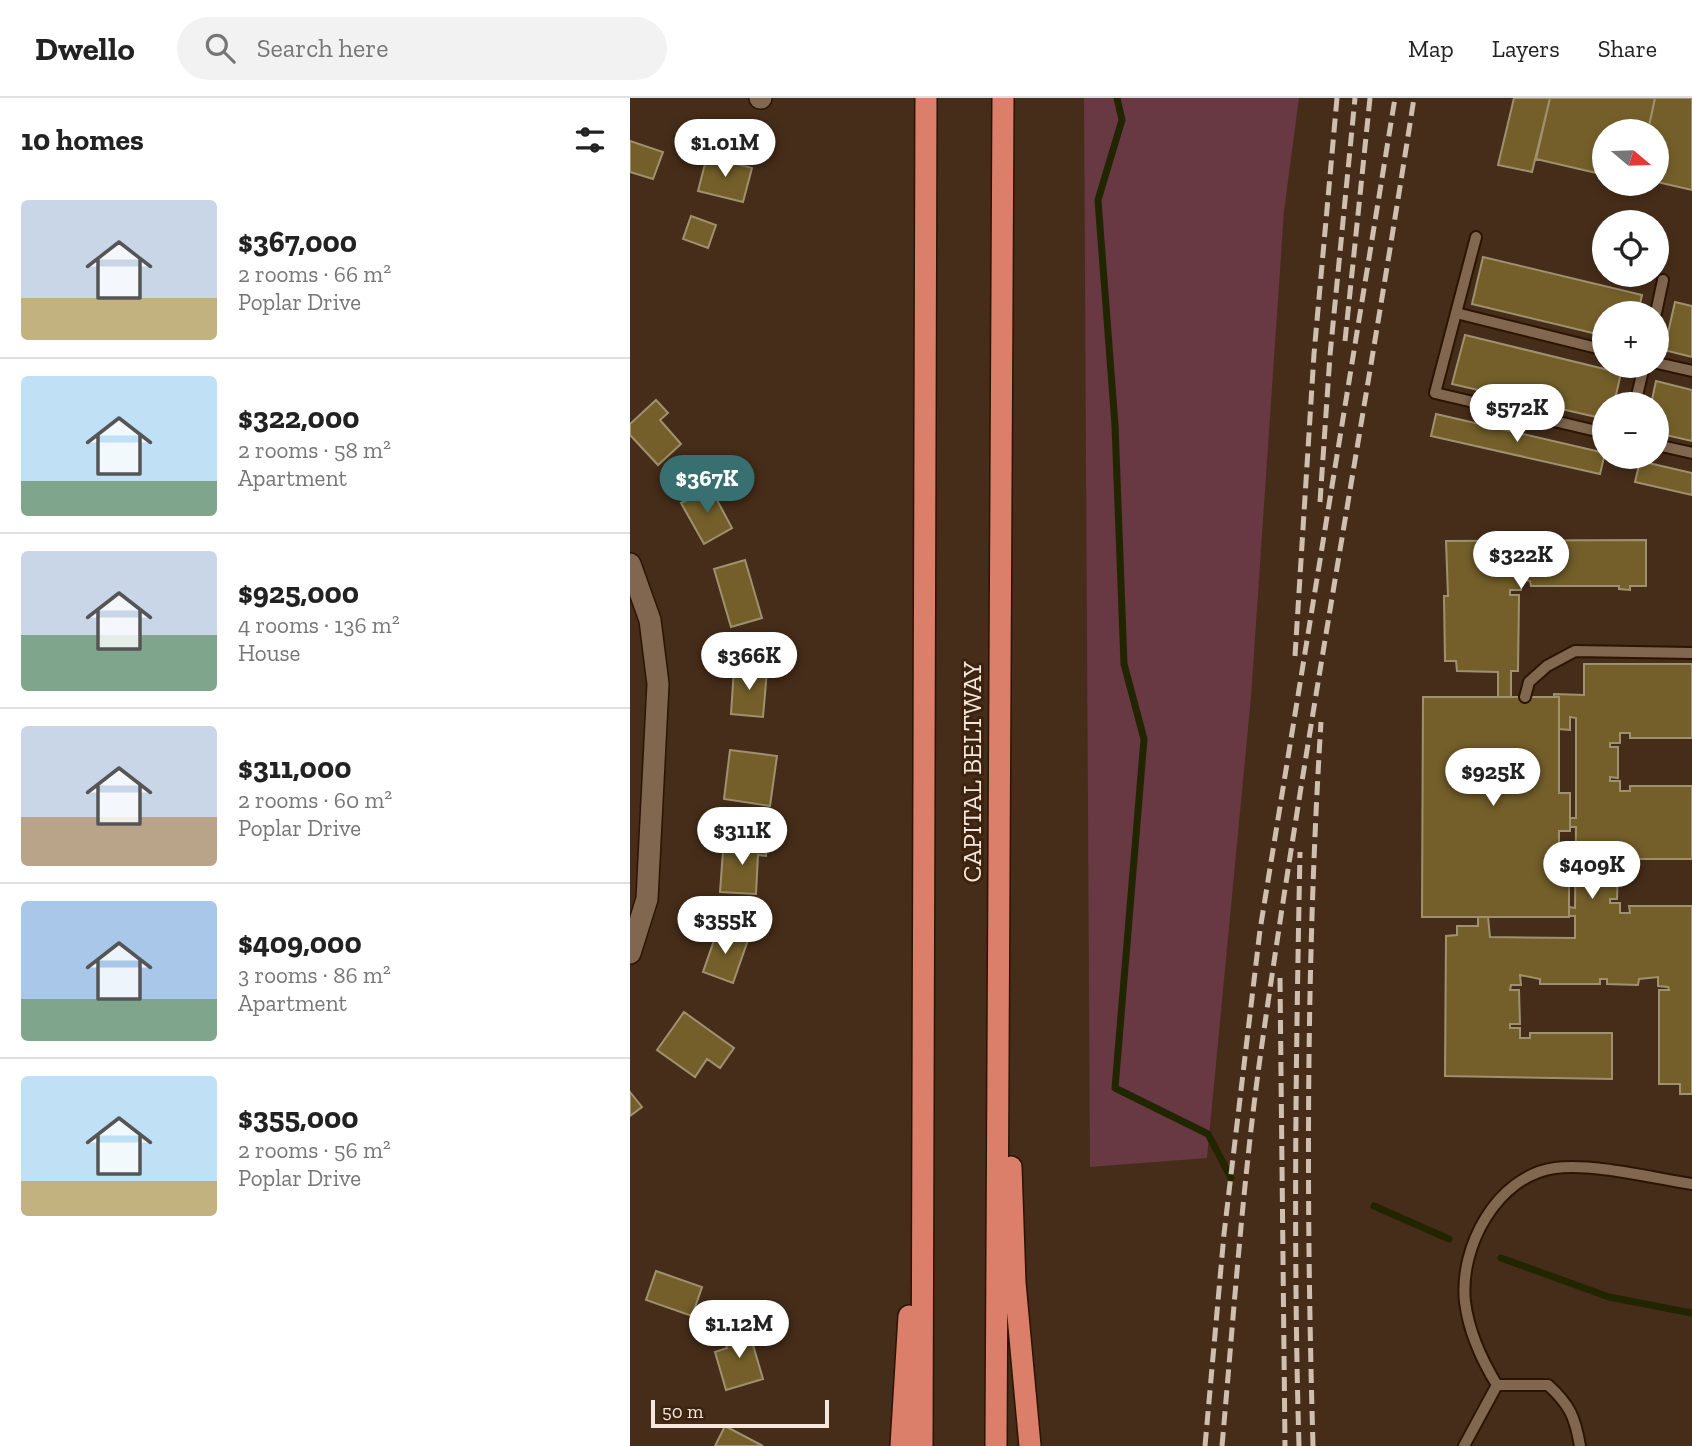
<!DOCTYPE html>
<html lang="en">
<head>
<meta charset="utf-8">
<style>
  :root { --surface:#fff; --page:#f2f2f2; --text:#222; --muted:#767676; --line:#e0e0e0; --accent:#386f70 }
  body { margin:0; font-family:"Zilla Slab",serif; background:var(--page); color:var(--text); height:100vh; display:flex; flex-direction:column; font-size:26px; white-space:nowrap }
  * { box-sizing:border-box; margin:0 }
  p { font-size:23px; color:var(--muted) }
  .icon { flex:none; width:38px; height:38px; fill:none; stroke:currentColor; stroke-width:2; stroke-linecap:round; stroke-linejoin:round }
  .map { position:relative; flex:1; overflow:hidden }
  .drawer { display:flex; flex-direction:column; background:var(--surface); width:630px }
  .drawer>* { flex:none }
  .needle { width:46px; rotate:109deg }
  .buttons { position:absolute; left:962px; top:21px; display:grid; gap:14px }
  .buttons a { display:grid; place-items:center; width:77px; height:77px; border-radius:50%; background:var(--surface); box-shadow:0 4px 10px #0003; font-size:35px }
  .scale { position:absolute; left:21px; bottom:18px; width:178px; box-sizing:border-box; padding-left:7px; border:4px solid #f7e7da; border-top:0; font-size:19px; line-height:24px; white-space:nowrap; color:#f7e7da; -webkit-text-stroke:5px #3b230f; paint-order:stroke }
  .price { position:absolute; translate:-50% -60px; padding:0 16px; border-radius:24px; background:#fff; color:#222; font-size:23px; line-height:46px; filter:drop-shadow(0 2px 4px #0008) }
  .price::after { content:''; position:absolute; left:50%; top:42px; width:21px; height:16px; margin-left:-10px; background:inherit; clip-path:polygon(0 0,100% 0,50% 100%) }
  .price.current { background:var(--accent); color:#fff }
  ul { padding:0; list-style:none }
  li { display:flex; align-items:center; gap:21px; height:175px; padding:0 21px }
  li+li { border-top:2px solid var(--line) }
  li span { display:grid; place-items:center; flex:none; width:196px; height:140px; border-radius:7px; color:#555 }
  li>.icon { margin-inline-start:auto }
  span .icon { width:84px; height:84px; fill:#fffc; stroke-width:1 }
  li b { font-size:30px }
  h2 { display:flex; justify-content:space-between; align-items:center; height:84px; padding:0 21px; font-size:30px }
  header { display:flex; align-items:center; gap:42px; box-sizing:border-box; height:98px; padding:0 35px; background:var(--surface); border-bottom:2px solid var(--line) }
  header strong { font-size:33px }
  nav { display:flex; gap:38px; margin-inline-start:auto; font-size:24px }
  .search { width:490px; height:63px; background:var(--page); display:flex; align-items:center; gap:18px; box-sizing:border-box; padding:0 24px; border-radius:38px; color:var(--muted); font-size:26px }
  main { display:flex; flex:1; min-height:0 }
  .map>svg:first-child { display:block }
</style>
</head>
<body>
<header>
<strong>Dwello</strong>
<div class="search"><svg class="icon" aria-label="search" viewBox="0 0 24 24"><circle cx="10" cy="10" r="6"/><path d="M15 15l6 6"/></svg>Search here</div>
<nav><a>Map</a><a>Layers</a><a>Share</a></nav>
</header>
<main>
<section class="drawer">
<h2>10 homes<svg class="icon" aria-label="filters" viewBox="0 0 24 24"><path d="M4 7h16M4 17h16"/><circle cx="9" cy="7" r="2"/><circle cx="15" cy="17" r="2"/></svg></h2>
<ul>
<li><span style="background:linear-gradient(#c9d6e8 70%,#c2b280 0)"><svg class="icon" aria-label="home" viewBox="0 0 24 24"><path d="M3 11l9-7 9 7M6 9v11h12V9"/></svg></span><div><b>$367,000</b><p>2 rooms · 66 m²</p><p>Poplar Drive</p></div></li>
<li><span style="background:linear-gradient(#bfe0f5 75%,#7fa58c 0)"><svg class="icon" aria-label="home" viewBox="0 0 24 24"><path d="M3 11l9-7 9 7M6 9v11h12V9"/></svg></span><div><b>$322,000</b><p>2 rooms · 58 m²</p><p>Apartment</p></div></li>
<li><span style="background:linear-gradient(#c9d6e8 60%,#7fa58c 0)"><svg class="icon" aria-label="home" viewBox="0 0 24 24"><path d="M3 11l9-7 9 7M6 9v11h12V9"/></svg></span><div><b>$925,000</b><p>4 rooms · 136 m²</p><p>House</p></div></li>
<li><span style="background:linear-gradient(#c9d6e8 65%,#b9a48a 0)"><svg class="icon" aria-label="home" viewBox="0 0 24 24"><path d="M3 11l9-7 9 7M6 9v11h12V9"/></svg></span><div><b>$311,000</b><p>2 rooms · 60 m²</p><p>Poplar Drive</p></div></li>
<li><span style="background:linear-gradient(#a9c7e8 70%,#7fa58c 0)"><svg class="icon" aria-label="home" viewBox="0 0 24 24"><path d="M3 11l9-7 9 7M6 9v11h12V9"/></svg></span><div><b>$409,000</b><p>3 rooms · 86 m²</p><p>Apartment</p></div></li>
<li><span style="background:linear-gradient(#bfe0f5 75%,#c2b280 0)"><svg class="icon" aria-label="home" viewBox="0 0 24 24"><path d="M3 11l9-7 9 7M6 9v11h12V9"/></svg></span><div><b>$355,000</b><p>2 rooms · 56 m²</p><p>Poplar Drive</p></div></li>
</ul>
</section>
<div class="map">
<svg width="1062" height="1348" viewBox="0 0 1062 1348">
  <rect width="100%" height="100%" fill="#462d19"/>
  <path fill="#683843" d="M454,0H669L654,113L621,599L577,1060L460,1069Z"/>
  <g fill="none" stroke-linecap="round" stroke-linejoin="round">
    <path stroke="#222600" stroke-width="7" d="M487,0L492,22L468,102L485,327L494,566L514,641L485,990L578,1036L601,1080
      M744,1108L819,1141
      M871,1160L979,1199L1062,1215"/>
  </g>
  <path fill="#745f2a" stroke="#9f9170" stroke-width="2" d="M884,0H920L902,74L868,67Z
    M920,0H1025L1018,33H975V77L906,61Z
    M1025,0H1062V92L1027,84V33H1018Z
    M0,43L33,54L23,81L0,74Z
    M77,58L122,70L113,104L68,93Z
    M61,118L86,127L78,150L53,141Z
    M853,159L1012,197L1008,215H975V238L842,206Z
    M1045,204L1062,208V259L1034,252Z
    M835,237L991,275L984,306H975V321L822,286Z
    M1026,283L1062,292V343L1027,335V306H1021Z
    M26,302L38,315L30,322L51,346L28,367L0,337V326Z
    M806,316L975,355L970,376L801,338Z
    M1010,363L1062,375V397L1005,384Z
    M80,389L102,430L74,446L51,405Z
    M1016,442V488H1000V492L989,491V488H901L900,483L891,482V492H880V497H889L888,573H881V599H868V574L827,573L826,563H815L814,498H818L816,443Z
    M115,462L132,520L101,529L84,471Z
    M954,566H1062V640H1000V635H990V645H980V649H988V680L980,679V683H990V693H1000V688H1062V761H1000V756H990L989,766H979V771H988L987,801H980V805H990V815H1000L999,808H1062V996H1050V986H1029V892H1039L1038,889L1028,888V879L1009,881L1008,887L977,886V881H970V886H910V881L890,877L891,887H881L880,892H889L890,926H880V930H890V940H900V935H982V981L815,978L816,838L827,837V828H848V819H858L860,839L945,840V818H939V809L945,810L946,729H940V720H946V620L940,619V632L929,631V599H924V596L954,597Z
    M104,570L137,573L133,619L101,616Z
    M793,599H929V695H940V733H929V784L939,785V819H792Z
    M100,652L147,658L140,708L94,701Z
    M107,742L137,744L136,758L128,757L126,796L90,794L93,753H106Z
    M88,831L118,842L103,885L73,874Z
    M54,914L104,950L90,970L77,961L65,979L27,952Z
    M0,994L12,1009L0,1018Z
    M26,1173L72,1189L62,1218L16,1202Z
    M118,1230L133,1281L96,1292L85,1254L97,1250L93,1237Z
    M95,1328L133,1348H85Z"/>
  <g fill="none" stroke-linecap="round" stroke-linejoin="round">
    <g stroke="#2b1502" stroke-width="14">
      <path id="lane" d="M846,139L805,295L975,335
        M826,215L975,252
        M1026,215L1033,182
        M1027,265L1062,273
        M1005,306L1014,268
        M1027,347L1062,355
        M895,599L899,584L917,568L945,553L1062,555
        M867,1287H918C940,1307 945,1319 950,1348
        M834,1348L867,1287C851,1261 839,1235 835,1204C829,1149 867,1078 925,1070C963,1065 1022,1080 1062,1086"/>
    </g>
    <g stroke="#2b1502" stroke-width="24">
      <path id="street" d="M130,0H131
        M0,466L20,522L28,586L17,801L0,855"/>
    </g>
    <g stroke="#2b1502" stroke-width="24">
      <path id="highway" d="M381,1069L385,1185L400,1348
        M271,1348L279,1218
        M292,1348L296,0
        M366,1348L373,0"/>
    </g>
    <use href="#lane" stroke="#826750" stroke-width="10"/>
    <use href="#street" stroke="#826750" stroke-width="21"/>
    <use href="#highway" stroke="#db7e6a" stroke-width="21"/>
    <path stroke="#d0beaf" stroke-width="5" stroke-dasharray="14 7" stroke-linecap="butt" d="M715,243L740,0
      M690,404L700,257L725,0
      M665,558L684,256L707,0
      M650,880L655,1348
      M575,1348L594,1136L630,832L765,0
      M592,1348C604,1214 613,1079 632,946C677,630 735,316 784,0
      M669,1348C663,1150 666,952 670,754
      M683,1348C676,1107 676,865 691,624"/>
  </g>
  <g text-anchor="middle" stroke-width="6" stroke-linejoin="round" paint-order="stroke">
    <g font-size="26" fill="#f7e7da" stroke="#3b230f">
      <text transform="translate(342 674) rotate(-90)" y="9">CAPITAL BELTWAY</text>
    </g>
  </g>
</svg>
<div class="buttons">
<a><svg class="needle" viewBox="-14 -14 28 28"><path d="M0-13l5 13h-10z" fill="#e53935"/><path d="M0 13l5-13h-10z" fill="#767676"/></svg></a>
<a><svg class="icon" aria-label="locate" viewBox="0 0 24 24"><circle cx="12" cy="12" r="6"/><path d="M12 2v4M12 18v4M2 12h4M18 12h4"/></svg></a>
<a>+</a>
<a>−</a>
</div>
<div class="scale">50 m</div>
<b class="price" style="left:95px;top:81px">$1.01M</b>
<b class="price" style="left:887px;top:346px">$572K</b>
<b class="price current" style="left:77px;top:417px">$367K</b>
<b class="price" style="left:891px;top:493px">$322K</b>
<b class="price" style="left:119px;top:594px">$366K</b>
<b class="price" style="left:863px;top:710px">$925K</b>
<b class="price" style="left:112px;top:769px">$311K</b>
<b class="price" style="left:962px;top:803px">$409K</b>
<b class="price" style="left:95px;top:858px">$355K</b>
<b class="price" style="left:109px;top:1262px">$1.12M</b>
</div>
</main>
</body>
</html>
